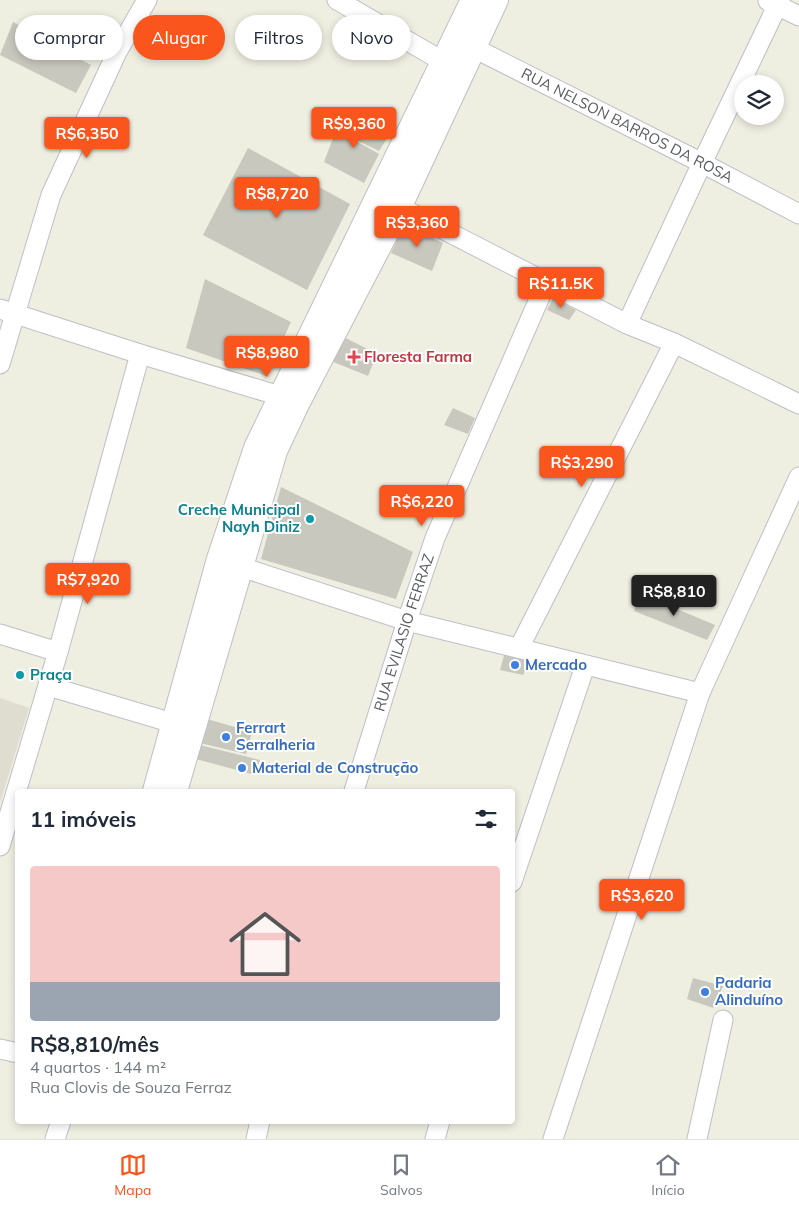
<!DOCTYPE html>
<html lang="pt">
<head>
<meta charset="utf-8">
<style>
  :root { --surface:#fff; --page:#f2f2f3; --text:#1f2937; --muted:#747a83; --line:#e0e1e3; --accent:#f9551c }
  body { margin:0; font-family:Mulish,sans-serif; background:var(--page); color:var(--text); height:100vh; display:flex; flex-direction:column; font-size:19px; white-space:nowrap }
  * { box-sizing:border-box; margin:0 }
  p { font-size:16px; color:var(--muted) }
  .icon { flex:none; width:28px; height:28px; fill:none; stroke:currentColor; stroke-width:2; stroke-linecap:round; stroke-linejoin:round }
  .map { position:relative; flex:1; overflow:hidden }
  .side { position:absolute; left:15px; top:789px; width:500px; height:335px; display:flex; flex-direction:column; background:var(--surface); border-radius:5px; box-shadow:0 2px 8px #0003 }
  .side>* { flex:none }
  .guide { position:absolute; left:15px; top:15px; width:500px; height:45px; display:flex; gap:10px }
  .buttons { position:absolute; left:734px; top:75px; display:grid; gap:10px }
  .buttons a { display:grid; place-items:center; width:50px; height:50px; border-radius:50%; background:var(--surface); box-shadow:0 2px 8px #0003; font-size:25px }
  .price { position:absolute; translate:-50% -42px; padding:0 11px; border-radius:5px; background:var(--accent); color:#fff; font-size:16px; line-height:32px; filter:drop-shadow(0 1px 2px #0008) }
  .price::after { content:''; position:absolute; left:50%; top:30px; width:15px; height:11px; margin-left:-8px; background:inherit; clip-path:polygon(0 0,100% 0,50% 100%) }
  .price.selected { background:#222; color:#fff }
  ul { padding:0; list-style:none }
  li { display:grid; align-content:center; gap:10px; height:265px; padding:0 15px }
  li span { display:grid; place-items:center; height:155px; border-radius:5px; color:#555 }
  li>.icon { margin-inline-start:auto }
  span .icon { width:90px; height:90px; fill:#fffc; stroke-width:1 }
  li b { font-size:21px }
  h2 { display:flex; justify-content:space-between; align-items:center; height:60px; padding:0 15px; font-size:21px }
  .tag { padding:0 18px; border-radius:22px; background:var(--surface); box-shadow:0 2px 8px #0003; font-size:18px; line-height:45px }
  .tag.selected { background:var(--accent); color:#fff }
  .menu { display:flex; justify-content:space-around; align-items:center; height:70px; border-top:1px solid var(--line); background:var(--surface); font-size:14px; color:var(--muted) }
  .menu a { display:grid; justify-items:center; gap:2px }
  .menu .selected { color:var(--accent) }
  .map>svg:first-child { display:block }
</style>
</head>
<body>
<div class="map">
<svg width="799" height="1139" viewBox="0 0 799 1139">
  <rect width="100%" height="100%" fill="#eeeee1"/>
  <path fill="#deddd0" d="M0,698L29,708L0,803Z"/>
  <path fill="#c9c8be" d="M13,22L91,65L76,93L0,55Z
    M342,115L388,137L379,151L344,134L379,154L364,183L324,162Z
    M248,148L350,204L307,290L203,235Z
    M404,225L443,243L432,271L391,253Z
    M205,279L291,322L266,376L186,348Z
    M553,298L576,310L569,320L547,310Z
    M342,336L377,354L368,376L331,361Z
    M453,408L475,418L468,434L444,425Z
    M281,487L413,552L396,599L261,559Z
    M641,594L715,625L707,640L634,611Z
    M505,652L530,660L523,675L500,670Z
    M207,719L252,732L246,754L200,743Z
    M200,745L260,760L255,775L196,759Z
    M693,978L723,986L713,1008L687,999Z"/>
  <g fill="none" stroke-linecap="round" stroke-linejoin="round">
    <g stroke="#bebfc6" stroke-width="21">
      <g id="minor">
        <path d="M337,0L444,62"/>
        <path d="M768,1L799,16"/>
        <path id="s1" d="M462,42L702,163L799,214"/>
        <path d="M388,201L627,324L674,343L799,404"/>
        <path d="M0,309L140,354L280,396L294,402"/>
        <path d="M627,324L702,163L780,0"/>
        <path d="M0,364L51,195L117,52L147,0"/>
        <path d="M241,567L407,621L700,693"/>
        <path d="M0,634L58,652"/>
        <path d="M519,648L674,343"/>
        <path d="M48,686L186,727"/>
        <path id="s2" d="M354,791L407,621L435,538L546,283"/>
        <path d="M0,846L58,652L140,354"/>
        <path d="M512,882L585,666"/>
        <path d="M0,1049L18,1053"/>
        <path d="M55,1139L61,1121"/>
        <path d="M256,1139L260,1121"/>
        <path d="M435,1139L440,1121"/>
        <path d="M553,1139L700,693L799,477"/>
        <path d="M697,1139L723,1020"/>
      </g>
    </g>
    <g stroke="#bebfc6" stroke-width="26">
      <path id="tertiary" d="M155,791L219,559L256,448L473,0
        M175,791L275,451L297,404L399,208L496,0"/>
    </g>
    <use href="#minor" stroke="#fff" stroke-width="19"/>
    <use href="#tertiary" stroke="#fff" stroke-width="24"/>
  </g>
  <path fill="#e0444e" stroke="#fff" stroke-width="2" d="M351.5 349.5h5v5h5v5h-5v5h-5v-5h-5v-5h5z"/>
  <g fill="#0f9aa8" stroke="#fff" stroke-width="2">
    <circle cx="310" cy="519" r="5"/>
    <circle cx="20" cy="675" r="5"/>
  </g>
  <g fill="#3f7fe0" stroke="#fff" stroke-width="2">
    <circle cx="515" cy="665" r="5"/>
    <circle cx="226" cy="737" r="5"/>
    <circle cx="242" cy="768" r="5"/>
    <circle cx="705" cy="992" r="5"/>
  </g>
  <g text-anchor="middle" stroke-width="4" stroke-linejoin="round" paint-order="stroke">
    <g font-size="15" fill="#5a5c64" stroke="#fff">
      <text dy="5" stroke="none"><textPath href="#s1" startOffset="185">RUA NELSON BARROS DA ROSA</textPath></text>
      <text dy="5" stroke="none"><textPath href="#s2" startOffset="166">RUA EVILASIO FERRAZ</textPath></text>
    </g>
    <g font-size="15" font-weight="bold" fill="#be3a42" stroke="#fff" text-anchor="start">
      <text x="364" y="362">Floresta Farma</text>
    </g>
    <g font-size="15" font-weight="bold" fill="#0d838f" stroke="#fff" text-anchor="end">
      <text x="300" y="515">Creche Municipal<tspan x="300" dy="17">Nayh Diniz</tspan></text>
      <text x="30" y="680" text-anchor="start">Praça</text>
    </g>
    <g font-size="15" font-weight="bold" fill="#366cbe" stroke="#fff" text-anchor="start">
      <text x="525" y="670">Mercado</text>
      <text x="236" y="733">Ferrart<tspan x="236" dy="17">Serralheria</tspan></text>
      <text x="252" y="773">Material de Construção</text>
      <text x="715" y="988">Padaria<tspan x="715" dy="17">Alinduíno</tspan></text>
    </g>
  </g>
</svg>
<div class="buttons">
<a><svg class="icon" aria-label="layers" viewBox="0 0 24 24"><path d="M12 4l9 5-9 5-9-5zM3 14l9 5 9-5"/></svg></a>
</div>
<b class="price" style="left:354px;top:149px">R$9,360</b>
<b class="price" style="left:87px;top:159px">R$6,350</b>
<b class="price" style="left:277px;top:219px">R$8,720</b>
<b class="price" style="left:417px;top:248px">R$3,360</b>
<b class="price" style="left:561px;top:309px">R$11.5K</b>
<b class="price" style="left:267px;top:378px">R$8,980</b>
<b class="price" style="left:582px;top:488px">R$3,290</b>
<b class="price" style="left:422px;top:527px">R$6,220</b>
<b class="price" style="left:88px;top:605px">R$7,920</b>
<b class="price selected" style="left:674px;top:617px">R$8,810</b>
<b class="price" style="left:642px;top:921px">R$3,620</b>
<div class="guide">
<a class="tag">Comprar</a>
<a class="tag selected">Alugar</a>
<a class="tag">Filtros</a>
<a class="tag">Novo</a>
</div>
<section class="side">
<h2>11 imóveis<svg class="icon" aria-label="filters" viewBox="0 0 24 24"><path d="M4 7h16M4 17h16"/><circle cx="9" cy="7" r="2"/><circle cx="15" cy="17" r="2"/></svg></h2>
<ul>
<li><span style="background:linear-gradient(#f6c9c9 75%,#9aa5b1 0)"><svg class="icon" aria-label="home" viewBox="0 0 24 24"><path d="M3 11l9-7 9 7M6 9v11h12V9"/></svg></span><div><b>R$8,810/mês</b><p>4 quartos · 144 m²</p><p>Rua Clovis de Souza Ferraz</p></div></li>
</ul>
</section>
</div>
<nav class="menu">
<a class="selected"><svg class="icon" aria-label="map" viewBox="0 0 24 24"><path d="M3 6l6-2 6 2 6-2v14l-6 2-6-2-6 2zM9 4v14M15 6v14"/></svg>Mapa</a>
<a><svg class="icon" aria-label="saved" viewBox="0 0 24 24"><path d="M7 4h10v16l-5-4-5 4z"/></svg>Salvos</a>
<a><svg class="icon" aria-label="home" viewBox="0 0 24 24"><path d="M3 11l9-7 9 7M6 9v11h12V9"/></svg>Início</a>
</nav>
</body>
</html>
